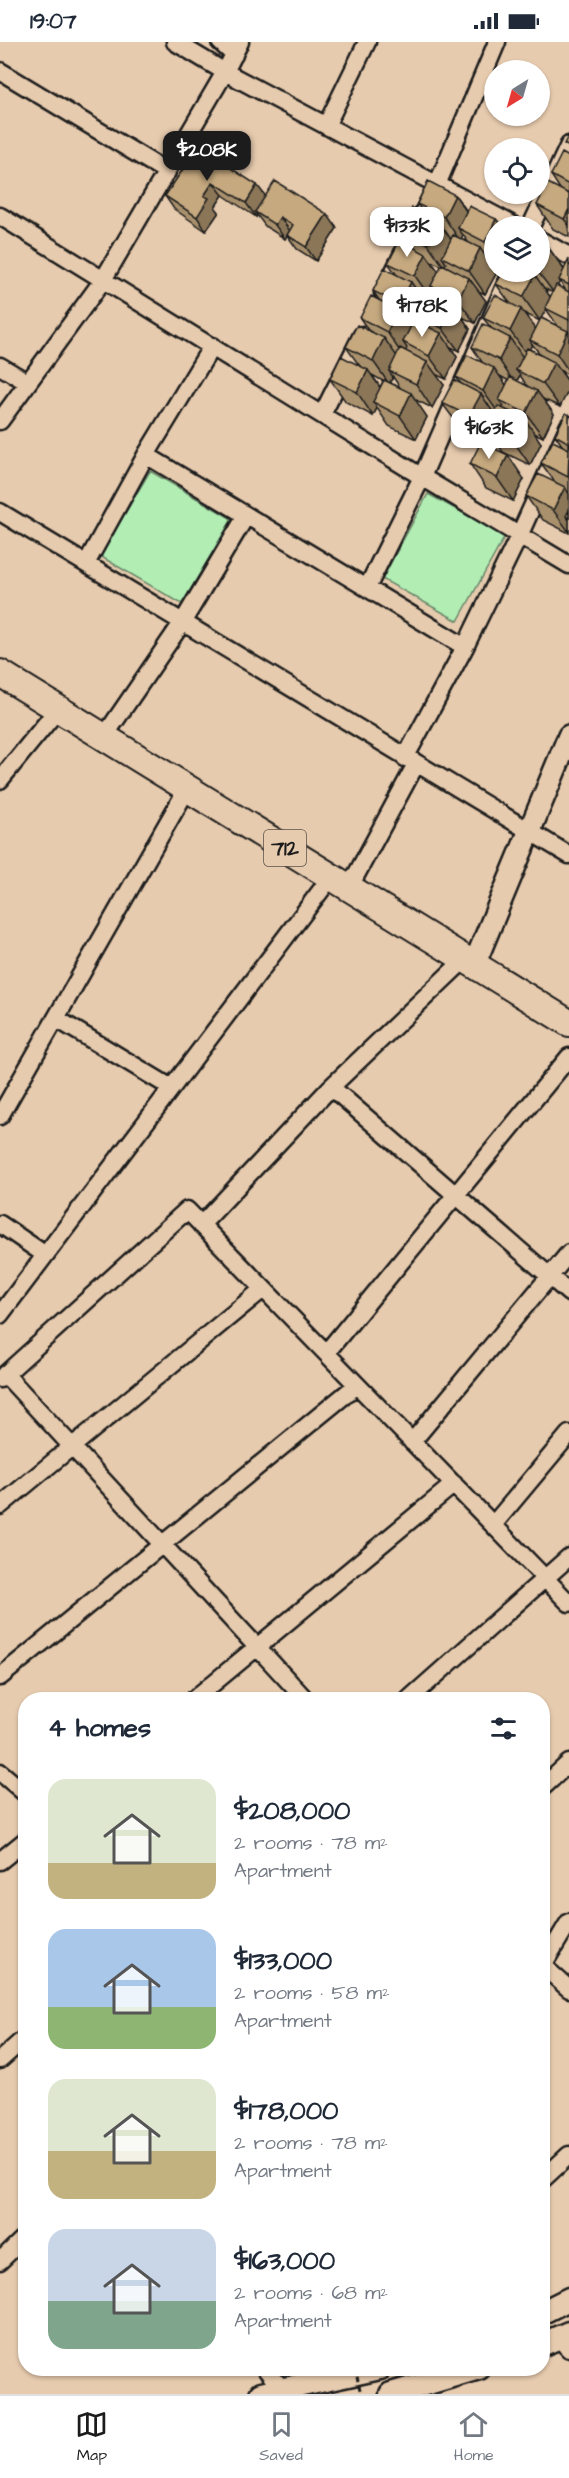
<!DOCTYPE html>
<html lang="en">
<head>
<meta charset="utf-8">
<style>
  :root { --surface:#fff; --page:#f2f2f3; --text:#1f2937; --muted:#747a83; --line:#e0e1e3; --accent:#1c1c1c }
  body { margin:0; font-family:"Architects Daughter",sans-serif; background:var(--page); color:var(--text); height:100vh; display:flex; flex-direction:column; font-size:22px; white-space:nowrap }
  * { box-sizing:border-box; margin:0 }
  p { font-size:20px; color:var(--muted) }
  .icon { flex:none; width:33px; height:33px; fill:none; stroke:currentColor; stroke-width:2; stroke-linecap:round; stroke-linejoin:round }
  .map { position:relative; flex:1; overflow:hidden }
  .side { position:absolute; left:18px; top:1650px; width:532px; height:684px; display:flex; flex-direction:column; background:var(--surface); border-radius:24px; box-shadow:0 2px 4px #0004 }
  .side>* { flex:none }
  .needle { width:39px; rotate:217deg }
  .tools { position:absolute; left:484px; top:18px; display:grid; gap:12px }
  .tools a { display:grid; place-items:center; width:66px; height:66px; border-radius:50%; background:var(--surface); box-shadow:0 2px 4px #0004; font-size:30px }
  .price { position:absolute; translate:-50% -51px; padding:0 14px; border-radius:12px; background:#fff; color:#222; font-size:20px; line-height:39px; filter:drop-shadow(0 2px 3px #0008) }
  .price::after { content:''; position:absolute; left:50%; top:36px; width:18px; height:14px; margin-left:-9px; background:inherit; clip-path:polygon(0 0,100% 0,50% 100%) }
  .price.on { background:var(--accent); color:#fff }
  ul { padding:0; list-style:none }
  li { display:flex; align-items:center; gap:18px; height:150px; padding:0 30px }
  li span { display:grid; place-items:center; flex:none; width:168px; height:120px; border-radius:18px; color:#555 }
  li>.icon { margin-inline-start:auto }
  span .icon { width:72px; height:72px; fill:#fffc; stroke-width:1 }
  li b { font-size:26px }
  h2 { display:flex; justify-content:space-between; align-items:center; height:72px; padding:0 30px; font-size:26px }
  .status { display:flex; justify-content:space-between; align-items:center; height:42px; padding:0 30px; background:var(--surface); direction:ltr }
  .status svg { height:16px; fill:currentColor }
  .dock { display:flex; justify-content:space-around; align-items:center; height:84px; border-top:2px solid var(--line); background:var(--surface); font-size:16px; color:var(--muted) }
  .dock a { display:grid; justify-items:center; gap:3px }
  .dock .on { color:var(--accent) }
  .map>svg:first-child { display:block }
</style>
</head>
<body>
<div class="status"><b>19:07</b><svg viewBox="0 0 49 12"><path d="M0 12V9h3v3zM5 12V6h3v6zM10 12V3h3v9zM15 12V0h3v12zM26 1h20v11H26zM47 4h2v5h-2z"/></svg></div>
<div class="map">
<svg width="569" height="2352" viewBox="0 0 569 2352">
  <rect width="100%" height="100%" fill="#e7cbae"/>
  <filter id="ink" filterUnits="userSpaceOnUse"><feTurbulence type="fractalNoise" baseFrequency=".0167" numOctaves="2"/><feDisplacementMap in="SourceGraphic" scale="12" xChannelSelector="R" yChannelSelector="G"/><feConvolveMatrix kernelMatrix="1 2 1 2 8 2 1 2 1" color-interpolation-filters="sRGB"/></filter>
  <g filter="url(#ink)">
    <path fill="#b2eeb4" stroke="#678568" stroke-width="1.5" d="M150,429L232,477L182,562L100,514Z
      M428,452L505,494L458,579L382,537Z"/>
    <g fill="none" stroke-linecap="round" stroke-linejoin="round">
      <g stroke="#1c1c1c" stroke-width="21">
        <path id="minor" d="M175,0L225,30L515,184
          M220,0L234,13
          M0,29L167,130
          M326,84L367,0
          M0,174L422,435L569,523
          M531,184L569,103
          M540,198L569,214
          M383,251L437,143L497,0
          M0,324L27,340
          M322,373L362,293
          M0,379L103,238L225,30L240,0
          M146,413L465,605
          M0,470L569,813
          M86,522L146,413L212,304
          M367,546L422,435L511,230
          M104,695L182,581L246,474
          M405,716L465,605L519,494L569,383
          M0,738L58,667
          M349,846L416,722
          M57,977L170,1045
          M331,1045L569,1251
          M0,1074L187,747
          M0,1182L44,1212
          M201,1183L331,1045L465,917
          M0,1273L331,835
          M326,1311L569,1015
          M5,1332L306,1658
          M0,1337L187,1168L569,1561
          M412,1400L569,1211
          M0,1464L263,1247
          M493,1483L569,1392
          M0,1635L357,1343
          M193,1658L454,1442
          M408,1658L569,1515
          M0,1730L26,1752
          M543,1745L569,1721
          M0,1819L26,1798
          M543,1923L569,1880
          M543,1924L569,1947
          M0,2018L26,1995
          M543,2137L569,2113
          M0,2219L26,2194
          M559,2296L569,2307
          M265,2326L282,2347"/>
      </g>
      <g stroke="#1c1c1c" stroke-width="26">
        <path id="tertiary" d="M474,923L569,694"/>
      </g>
      <g stroke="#1c1c1c" stroke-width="27">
        <path id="secondary" d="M543,2270L569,2257
          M543,2302L569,2291
          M261,2352L380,2326
          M391,2352L479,2326"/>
      </g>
      <g stroke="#1c1c1c" stroke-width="30">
        <path id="primary" d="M0,631L569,981"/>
      </g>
      <use href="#minor" stroke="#e7cbae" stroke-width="16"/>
      <use href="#tertiary" stroke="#e7cbae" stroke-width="21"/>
      <use href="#secondary" stroke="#e7cbae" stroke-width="22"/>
      <use href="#primary" stroke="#e7cbae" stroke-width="26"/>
      <path stroke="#1c1c1c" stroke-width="3" stroke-dasharray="4.5 4.5" stroke-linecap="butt" d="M355,2326L361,2352"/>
    </g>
    <path fill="#aa916d" stroke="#1c1c1c" stroke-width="1.5" fill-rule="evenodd" d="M198,105L265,154L337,186L316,219L297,207L287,193L285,197L265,184L257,173L256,175L223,153L215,165L219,170L206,189L174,167L165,154Z
      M569,115V195L553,187L537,163L560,147L551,133Z
      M455,153L467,169L496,177L502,184H495V220L486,216L497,230L485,252L478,249L486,259L475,281L462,275L470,287L459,309L451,305L457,315L446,337L435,332L444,343L432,366L414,357L427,375L416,397L389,384L377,366L373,374L346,360L330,337L359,323L346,305L368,288L360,276L379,258L373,249L397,233L388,221L413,205L401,188L424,172L417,162ZM463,193L468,200L461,197ZM431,219L442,224L439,230ZM436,250L440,256L434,254ZM418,251L424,254L423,257ZM372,333L383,339L380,345ZM393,335L401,347L390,341Z
      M548,205L564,227L569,243V333L561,329L569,341L560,365L543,357L554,372L543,395L534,391L541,401L530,423L503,410L490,390L486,398L459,384L442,361L461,342L456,335L482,320L472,305L491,286L483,276L510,261L496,242L503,230H540ZM560,239L566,249L557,244ZM544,246L553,251L550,255ZM546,267L558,284L541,276ZM524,271L540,279L536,287ZM532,302L540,312L529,307ZM520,333L527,344L517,339ZM500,334L509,339L506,343Z
      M569,373V450H568L569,452V491L543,478L526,454L555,440L541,421L562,403L555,393Z
      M470,422L524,437L513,459L486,446Z"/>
    <path fill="#8b7659" stroke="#1c1c1c" stroke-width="1.5" d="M213,140L223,153L215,165L219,170L206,189L197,175L204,154Z
      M257,143L267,156L255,170L257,173L256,175L246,161Z
      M455,153L471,176L458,186L463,193L460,199L444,175Z
      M569,167V184L564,177Z
      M327,172L337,186L316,219L306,205Z
      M280,175L290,189L285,197L275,183Z
      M496,177L502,184H495V214L485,200Z
      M439,180L455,203L442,215L446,221L444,225L428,202Z
      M548,205L565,229L554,251L538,230H540V222Z
      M480,206L495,228V230H497L485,252L469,229Z
      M426,212L443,236L431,244L436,250L432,258L415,234Z
      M535,233L551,256L540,279L523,255Z
      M469,236L486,259L475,281L458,258Z
      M411,240L427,263L415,272L420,278L416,286L399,262Z
      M454,263L470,287L459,309L442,286Z
      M521,267L538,290L530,298L532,302L527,313L510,289Z
      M398,268L415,291L403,300L407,306L403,314L387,290Z
      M568,289L569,291V330L557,312Z
      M441,291L457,315L446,337L429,314Z
      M384,296L401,320L389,329L393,335L389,342L373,319Z
      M510,296L526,320L516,328L520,333L515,342L499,318Z
      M427,320L444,343L432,366L416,342Z
      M554,320L569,341V347L560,365L543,342Z
      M494,326L511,350L499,358L504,364L499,372L483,349Z
      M368,328L384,351L373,360L377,366L373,374L357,350Z
      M537,349L554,372L543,395L526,371Z
      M411,351L427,375L416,397L400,374Z
      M481,352L497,376L487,386L490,390L486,398L469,374Z
      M525,377L541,401L530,423L514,400Z
      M508,413L524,437L513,459L497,436Z
      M565,445L569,452V476L566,474L569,478V490L553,468Z"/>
    <path fill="#c6a97f" stroke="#1c1c1c" stroke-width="1.5" d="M569,92V105L564,102Z
      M198,105L257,143L246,161L213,140L204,154L209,156L197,175L165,154Z
      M562,111L569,115V143L551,133Z
      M275,139L327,172L306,205L287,193L293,183L280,175L275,183L255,170Z
      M428,139L455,153L444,175L417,162Z
      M548,141L569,152V167L564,177L537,163Z
      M469,164L496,177L485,200L458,186Z
      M412,166L439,180L428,202L401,188Z
      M453,193L480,206L469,229L442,215Z
      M400,198L426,212L415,234L388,221Z
      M540,201L548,205L540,222Z
      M569,217V243L559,238Z
      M442,222L469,236L458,258L431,244Z
      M384,226L411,240L399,262L373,249Z
      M503,230H528L535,233L523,255L496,242Z
      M556,243L569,250V278L545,266Z
      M427,250L454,263L442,286L415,272Z
      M495,253L521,267L510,289L483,276Z
      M371,254L398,268L387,290L360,276Z
      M541,276L568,289L557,312L530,298Z
      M414,278L441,291L429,314L403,300Z
      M483,282L510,296L499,318L472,305Z
      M357,283L384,296L373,319L346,305Z
      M400,306L427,320L416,342L389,329Z
      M527,306L554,320L543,342L516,328Z
      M467,313L494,326L483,349L456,335Z
      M341,314L368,328L357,350L330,337Z
      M510,335L537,349L526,371L499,358Z
      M384,338L411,351L400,374L373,360Z
      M454,338L481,352L469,374L442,361Z
      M498,364L525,377L514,400L487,386Z
      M566,371L569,373V401L555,393Z
      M553,399L569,407L568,435L541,421Z
      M481,400L508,413L497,436L470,422Z
      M538,432L565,445L553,468L526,454Z
      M569,468V476L566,474Z"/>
  </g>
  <g text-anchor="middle" stroke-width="5" stroke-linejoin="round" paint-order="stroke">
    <rect fill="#e7cbae" stroke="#595048" stroke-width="1.5" x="264" y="788" width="42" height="36" rx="4.5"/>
    <g font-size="21" font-weight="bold" fill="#1c1c1c">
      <text x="285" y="813">712</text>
    </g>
  </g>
</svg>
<div class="tools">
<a><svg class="needle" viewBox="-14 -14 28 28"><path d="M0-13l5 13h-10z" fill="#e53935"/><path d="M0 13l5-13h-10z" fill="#747a83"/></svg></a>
<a><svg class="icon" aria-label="locate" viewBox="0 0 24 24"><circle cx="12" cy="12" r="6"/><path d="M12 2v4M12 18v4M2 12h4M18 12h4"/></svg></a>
<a><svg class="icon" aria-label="layers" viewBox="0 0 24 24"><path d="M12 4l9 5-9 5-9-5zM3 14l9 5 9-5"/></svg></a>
</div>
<b class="price on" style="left:207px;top:140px">$208K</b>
<b class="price" style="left:407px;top:216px">$133K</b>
<b class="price" style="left:422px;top:296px">$178K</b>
<b class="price" style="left:489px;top:418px">$163K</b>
<section class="side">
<h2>4 homes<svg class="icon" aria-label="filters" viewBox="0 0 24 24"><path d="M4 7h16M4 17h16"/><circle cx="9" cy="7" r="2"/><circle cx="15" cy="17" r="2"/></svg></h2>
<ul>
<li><span style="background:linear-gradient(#dfe7d0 70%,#c2b280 0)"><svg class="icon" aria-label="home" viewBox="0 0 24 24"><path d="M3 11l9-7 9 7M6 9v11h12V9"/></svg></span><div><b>$208,000</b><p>2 rooms · 78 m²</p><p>Apartment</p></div></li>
<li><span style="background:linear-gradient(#a9c7e8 65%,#8fb573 0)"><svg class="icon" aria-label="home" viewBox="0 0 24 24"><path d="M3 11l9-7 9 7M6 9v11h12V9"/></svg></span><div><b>$133,000</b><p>2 rooms · 58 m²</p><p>Apartment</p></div></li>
<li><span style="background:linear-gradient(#dfe7d0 60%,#c2b280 0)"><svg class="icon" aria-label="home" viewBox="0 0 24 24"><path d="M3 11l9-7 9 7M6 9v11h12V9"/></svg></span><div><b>$178,000</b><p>2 rooms · 78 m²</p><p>Apartment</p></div></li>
<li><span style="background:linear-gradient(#c9d6e8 60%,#7fa58c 0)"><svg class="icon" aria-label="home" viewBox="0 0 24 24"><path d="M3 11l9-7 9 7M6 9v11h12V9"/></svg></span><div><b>$163,000</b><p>2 rooms · 68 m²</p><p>Apartment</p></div></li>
</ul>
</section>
</div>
<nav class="dock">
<a class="on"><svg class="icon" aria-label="map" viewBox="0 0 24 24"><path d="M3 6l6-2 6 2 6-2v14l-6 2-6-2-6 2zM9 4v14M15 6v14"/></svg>Map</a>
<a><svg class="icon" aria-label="saved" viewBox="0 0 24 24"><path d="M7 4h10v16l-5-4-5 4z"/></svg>Saved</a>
<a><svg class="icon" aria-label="home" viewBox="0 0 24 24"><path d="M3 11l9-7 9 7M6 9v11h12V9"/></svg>Home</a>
</nav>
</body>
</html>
